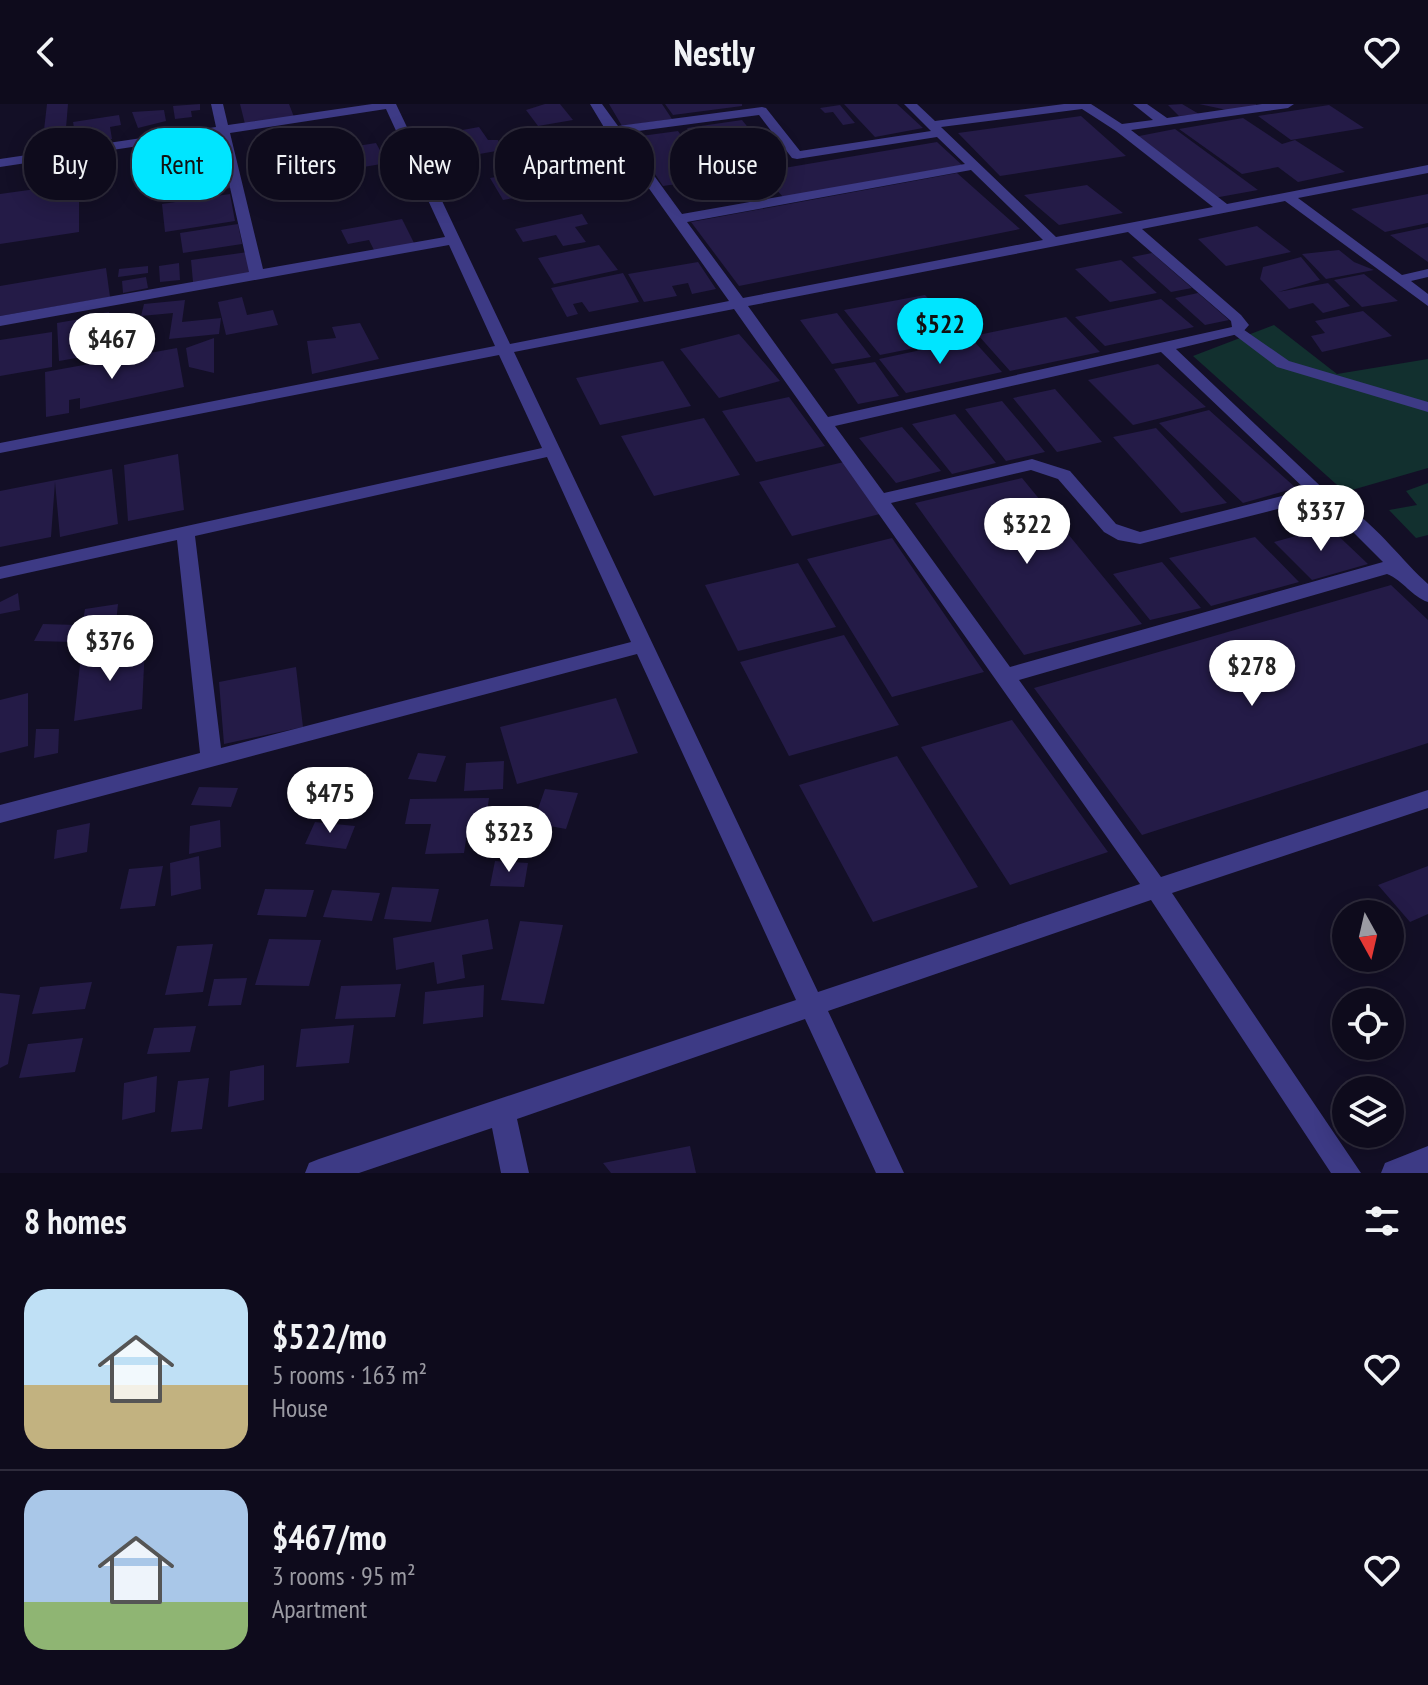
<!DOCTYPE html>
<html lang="en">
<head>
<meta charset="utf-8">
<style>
  :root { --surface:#0e0b1c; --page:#1c1929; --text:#f1f3f6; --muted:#9b9ba3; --line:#2e2b3b; --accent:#00e5ff }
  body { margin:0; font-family:"PT Sans Narrow",sans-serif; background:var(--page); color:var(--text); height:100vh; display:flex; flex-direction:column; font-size:30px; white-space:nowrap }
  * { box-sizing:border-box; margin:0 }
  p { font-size:26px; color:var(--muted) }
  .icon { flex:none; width:44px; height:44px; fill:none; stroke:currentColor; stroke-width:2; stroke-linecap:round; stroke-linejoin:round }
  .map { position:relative; height:1069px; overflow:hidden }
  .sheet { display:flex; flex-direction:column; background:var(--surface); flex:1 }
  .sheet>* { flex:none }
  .guide { position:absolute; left:24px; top:24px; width:800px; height:72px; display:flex; gap:16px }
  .needle { width:52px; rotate:172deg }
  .buttons { position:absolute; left:1332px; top:796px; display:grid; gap:16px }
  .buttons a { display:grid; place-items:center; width:72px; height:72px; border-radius:50%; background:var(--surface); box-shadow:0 4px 20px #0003,0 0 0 2px var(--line); font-size:40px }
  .price { position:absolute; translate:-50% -68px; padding:0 18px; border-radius:28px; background:#fff; color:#222; font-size:26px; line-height:52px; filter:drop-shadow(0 2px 4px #0008) }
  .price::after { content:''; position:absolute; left:50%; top:48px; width:24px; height:18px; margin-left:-12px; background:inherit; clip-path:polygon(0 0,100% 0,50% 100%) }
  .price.selected { background:var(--accent); color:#111 }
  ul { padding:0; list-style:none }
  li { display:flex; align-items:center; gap:24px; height:200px; padding:0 24px }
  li+li { border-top:2px solid var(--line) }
  li span { display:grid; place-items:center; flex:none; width:224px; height:160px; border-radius:24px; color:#555 }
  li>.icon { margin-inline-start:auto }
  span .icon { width:96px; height:96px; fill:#fffc; stroke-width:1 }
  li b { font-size:34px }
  h2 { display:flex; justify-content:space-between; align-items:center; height:96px; padding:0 24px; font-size:34px }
  .chip { padding:0 28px; border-radius:32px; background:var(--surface); box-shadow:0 4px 20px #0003,0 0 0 2px var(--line); font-size:28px; line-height:72px }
  .chip.selected { background:var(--accent); color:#111 }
  header { display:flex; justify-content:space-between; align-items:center; height:104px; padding:0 24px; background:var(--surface); font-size:36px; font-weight:600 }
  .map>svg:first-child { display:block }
</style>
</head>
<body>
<header><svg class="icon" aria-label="back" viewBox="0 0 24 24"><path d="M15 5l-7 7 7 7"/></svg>Nestly<svg class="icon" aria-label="heart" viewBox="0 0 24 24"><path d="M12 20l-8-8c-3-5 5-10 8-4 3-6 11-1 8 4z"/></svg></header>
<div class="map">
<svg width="1428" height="1069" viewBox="0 0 1428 1069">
  <rect width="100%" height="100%" fill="#130f26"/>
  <path fill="#12302f" d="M1274,221L1337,270L1428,255V364L1345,388L1193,252Z
    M1428,379V431L1416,434L1389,406L1417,401L1406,387Z"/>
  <path fill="#241b47" d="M47,0H68L66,24L44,26Z
    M200,0V6L191,7L192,13L175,15L173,2Z
    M240,0H289L294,13L245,20Z
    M545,0H560L573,16L538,22L526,6Z
    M609,0H662L672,15L622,22Z
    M665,0H742V2L673,11Z
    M844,0H897L923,24L875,33Z
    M1182,0L1199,10L1179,12L1168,1Z
    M1199,0H1256V2L1227,6Z
    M840,1L855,19L843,21L833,8L825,9L820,4Z
    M1329,1L1364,24L1291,36L1258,12Z
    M164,6L166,17L138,24L132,8Z
    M119,11L121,21L110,23L112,35L77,41L73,18Z
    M1081,12L1126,52L1000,72L958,29Z
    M1243,14L1282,40L1295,36L1345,68L1298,78L1278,63L1242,70L1179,25Z
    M742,16L780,63L722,74L687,24Z
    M479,23L488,36H498L502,46L468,52L457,27Z
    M1175,25L1258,86L1214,94L1134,33Z
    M678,27L696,53L712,75L663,82L649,61L641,62L619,35Z
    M222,37L231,84L196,89L187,42Z
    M937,38L962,61L783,93L761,68Z
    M376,39L387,59L322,70L313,49Z
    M552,63L571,84L503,96L490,74Z
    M957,69L1020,125L739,182L691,118Z
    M79,79V128L0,140V90Z
    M1087,81L1123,109L1059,121L1024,91Z
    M230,90L235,117L165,128L162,100Z
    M1428,90V119L1385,128L1351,105Z
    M582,110L588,120L575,123L586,138L563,142L556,131L523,138L515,125Z
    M402,115L415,141L375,148L369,136L348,140L341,126Z
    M238,120L242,140L183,149L180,129Z
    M1257,122L1291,148L1226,162L1198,135Z
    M1428,123V158L1390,131Z
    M599,141L618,166L554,180L538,154Z
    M1339,146L1354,158L1374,166L1326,175L1302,150Z
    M248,148L251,169L193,178L191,156Z
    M1152,149L1192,184L1171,188L1132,153Z
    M1301,153L1320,176L1278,188L1328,179L1350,202L1323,209L1313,199L1289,205L1260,175L1263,163Z
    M1121,156L1157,189L1110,198L1075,165Z
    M698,158L716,185L692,190L688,179L672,182L677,192L644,198L628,170Z
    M179,159L180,176L160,178L159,162Z
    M148,162V169L118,173L119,165Z
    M106,164L110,193L0,212V182Z
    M623,169L639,198L589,208L582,198L573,200L578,210L567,213L551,184Z
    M1364,170L1398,197L1362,203L1334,176Z
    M146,173L148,184L123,189L122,177Z
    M1198,189L1229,216L1205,221L1175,194Z
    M925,191L943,210L914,216L935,240L880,251L844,206Z
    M242,193L247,211L273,206L278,221L226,231L218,198Z
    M1161,195L1194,223L1105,242L1075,213Z
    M185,196L182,218L221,214L219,230L169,235L173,209L141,212L144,200Z
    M1363,207L1392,232L1322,248L1311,232L1325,229L1315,217Z
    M109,208L110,215L119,214L122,246L93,251L91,211Z
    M837,209L871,253L832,260L800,216Z
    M1066,213L1100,248L1010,267L978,231Z
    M86,214L88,252L59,257L57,219Z
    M360,219L379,255L312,270L307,237L336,234L332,223Z
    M52,228V263L0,272V236Z
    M739,230L780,277L719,294L680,245Z
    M214,234V269L189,263L186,244Z
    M972,235L1002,268L906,289L879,255Z
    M177,244L184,283L80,305V294L69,296V309L46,313L45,268Z
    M663,257L691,302L600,321L576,274Z
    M875,258L899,292L858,300L834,265Z
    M1158,260L1206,303L1133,321L1088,276Z
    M1055,285L1102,338L1057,348L1013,294Z
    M789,293L825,342L756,358L722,307Z
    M1002,297L1045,348L1006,357L965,305Z
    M1209,306L1296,384L1243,399L1159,319Z
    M955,310L996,359L952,370L912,320Z
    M704,314L740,371L654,392L621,332Z
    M902,323L941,367L896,379L859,334Z
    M1156,324L1227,399L1181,409L1113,333Z
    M178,350L184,406L128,417L124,361Z
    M844,358L880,410L792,432L759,378Z
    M112,365L118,420L60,433L55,378L51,433L0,443V387Z
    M1022,374L1142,520L1024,551L915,399Z
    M1329,423L1368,460L1312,476L1274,438Z
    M1255,433L1299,478L1211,502L1169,454Z
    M892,434L984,568L892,593L807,455Z
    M1162,458L1201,504L1150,516L1113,470Z
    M798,459L836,523L738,547L705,481Z
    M1391,481L1428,516V639L1142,731L1034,584Z
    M18,489L20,506L0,510V498Z
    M118,500L116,519L82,523L85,505Z
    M43,520L77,521L75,538L34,537Z
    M844,531L899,621L789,652L740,558Z
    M145,540L142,605L74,617L81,551Z
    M296,563L303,623L224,640L219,578Z
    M28,589V642L0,649V596Z
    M616,594L638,649L517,680L500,623Z
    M1012,616L1108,748L1010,781L921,643Z
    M36,625H59L58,649L34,654Z
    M418,649L446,652L436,678L408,675Z
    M897,652L978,783L873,818L799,681Z
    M504,657L503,685L464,687L466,659Z
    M337,674L339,698L297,706L296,683Z
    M199,683L238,684L231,703L191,701Z
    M545,685L578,689L566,725L533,719Z
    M489,694L484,730H467L464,749L425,750L431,720H405L410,695Z
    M220,716L221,743L189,750L190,722Z
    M315,718L355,722L346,745L305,740Z
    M90,719L87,748L54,755L57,726Z
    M199,752L201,785L171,792L170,759Z
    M495,757L528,759L524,783L490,782Z
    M163,762L155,802L120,805L129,765Z
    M1428,762V810L1410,818L1378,781Z
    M392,783L439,785L431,818L384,815Z
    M265,785L314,786L306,813L257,811Z
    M332,786L380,789L372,817L323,813Z
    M488,815L493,845L462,851L465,874L437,880L434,858L396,866L393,834Z
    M520,817L563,821L544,900L501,896Z
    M269,835L321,836L309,882L255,881Z
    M213,840L203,888L165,891L177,842Z
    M247,874L241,901L208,902L214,875Z
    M92,878L85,905L32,910L40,883Z
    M401,880L395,913L335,915L341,882Z
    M484,881L483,913L423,920L425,888Z
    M0,889L20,891L8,960L0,964Z
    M354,921L349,959L296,963L301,925Z
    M196,922L190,948L147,950L154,924Z
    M83,934L75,968L19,974L28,940Z
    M264,961V996L228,1003L230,967Z
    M157,972L155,1008L122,1016L124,979Z
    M209,974L202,1025L171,1028L178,977Z
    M690,1042L696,1069H611L603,1059Z"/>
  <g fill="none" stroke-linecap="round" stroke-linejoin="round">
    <path fill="#3d3a85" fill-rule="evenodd" d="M1237,221L1289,257L1428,298V308L1277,263L1232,229V223Z"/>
    <path fill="#3d3a85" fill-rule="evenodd" d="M211,0H223L228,21L372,0H396L510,240L729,197L611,31L608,30L590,0H602L618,22L762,3L766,4L800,47L931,27L904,0H917L935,17L1064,0H1091L1122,20L1153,16L1133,0H1147L1167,14L1262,0H1294L1288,4L1131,26L1227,100L1428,61V69L1298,94L1402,171L1428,165V173L1411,177L1428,190V202L1285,97L1142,125L1241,211L1249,221L1242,229L1176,245L1334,395C1371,413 1398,453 1428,480V498C1412,493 1403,476 1387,470L1019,576L1161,773L1428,686V704L1172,789L1361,1069H1331L1151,796L828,907L904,1069H876L805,915L517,1015L529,1069H501L492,1024L359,1069H305L309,1059L319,1055L796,896L637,550L0,719V701L200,649L177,436L0,475V463L542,344L499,251L0,349V339L495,242L449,141L0,222V212L249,168L218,30L0,63V55L216,23ZM386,5L445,133L263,165L230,29ZM1082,5L1116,27L1213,103L1056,133L941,23ZM759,11L792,54L797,55L937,33L965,60L682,110L623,29ZM971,66L1043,136L743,194L687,118ZM1128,128L1231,217L1232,223L828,313L748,202ZM734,205L1140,780L818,888L514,248ZM1161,248L1306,386L1140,428L1116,420L1070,367L1032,355L884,389L835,322ZM547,353L631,538L221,644L195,432ZM1031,366L1058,375L1104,428L1118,436L1140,440L1305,398L1340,415L1383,458L1010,563L891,399Z
      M1428,1042V1069H1381L1385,1059Z"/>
  </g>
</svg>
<div class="buttons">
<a><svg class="needle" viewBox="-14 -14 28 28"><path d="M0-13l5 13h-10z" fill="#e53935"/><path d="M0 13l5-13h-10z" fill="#9b9ba3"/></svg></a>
<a><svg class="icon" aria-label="locate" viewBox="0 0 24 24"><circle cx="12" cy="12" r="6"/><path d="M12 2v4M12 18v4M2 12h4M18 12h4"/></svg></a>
<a><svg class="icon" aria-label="layers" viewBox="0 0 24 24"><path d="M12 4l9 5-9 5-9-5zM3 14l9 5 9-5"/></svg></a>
</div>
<b class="price selected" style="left:940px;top:262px">$522</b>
<b class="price" style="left:112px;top:277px">$467</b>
<b class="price" style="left:1321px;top:449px">$337</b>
<b class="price" style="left:1027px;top:462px">$322</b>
<b class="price" style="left:110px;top:579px">$376</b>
<b class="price" style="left:1252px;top:604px">$278</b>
<b class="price" style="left:330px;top:731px">$475</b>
<b class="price" style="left:509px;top:770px">$323</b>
<div class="guide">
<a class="chip">Buy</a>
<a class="chip selected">Rent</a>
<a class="chip">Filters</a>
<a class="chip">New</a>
<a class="chip">Apartment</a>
<a class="chip">House</a>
</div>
</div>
<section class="sheet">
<h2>8 homes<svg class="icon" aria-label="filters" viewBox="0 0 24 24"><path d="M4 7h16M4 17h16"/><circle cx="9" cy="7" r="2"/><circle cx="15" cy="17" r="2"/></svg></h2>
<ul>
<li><span style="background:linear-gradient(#bfe0f5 60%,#c2b280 0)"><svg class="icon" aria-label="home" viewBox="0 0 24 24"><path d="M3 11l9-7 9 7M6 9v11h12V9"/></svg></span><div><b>$522/mo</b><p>5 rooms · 163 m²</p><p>House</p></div><svg class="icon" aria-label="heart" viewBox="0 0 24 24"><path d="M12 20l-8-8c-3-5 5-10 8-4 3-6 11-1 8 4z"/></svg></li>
<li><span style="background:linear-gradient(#a9c7e8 70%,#8fb573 0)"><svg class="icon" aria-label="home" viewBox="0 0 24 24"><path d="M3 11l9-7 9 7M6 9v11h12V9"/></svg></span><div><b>$467/mo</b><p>3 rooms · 95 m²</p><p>Apartment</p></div><svg class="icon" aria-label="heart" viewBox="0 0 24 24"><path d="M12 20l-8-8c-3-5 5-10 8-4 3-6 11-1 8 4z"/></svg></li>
</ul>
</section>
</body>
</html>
